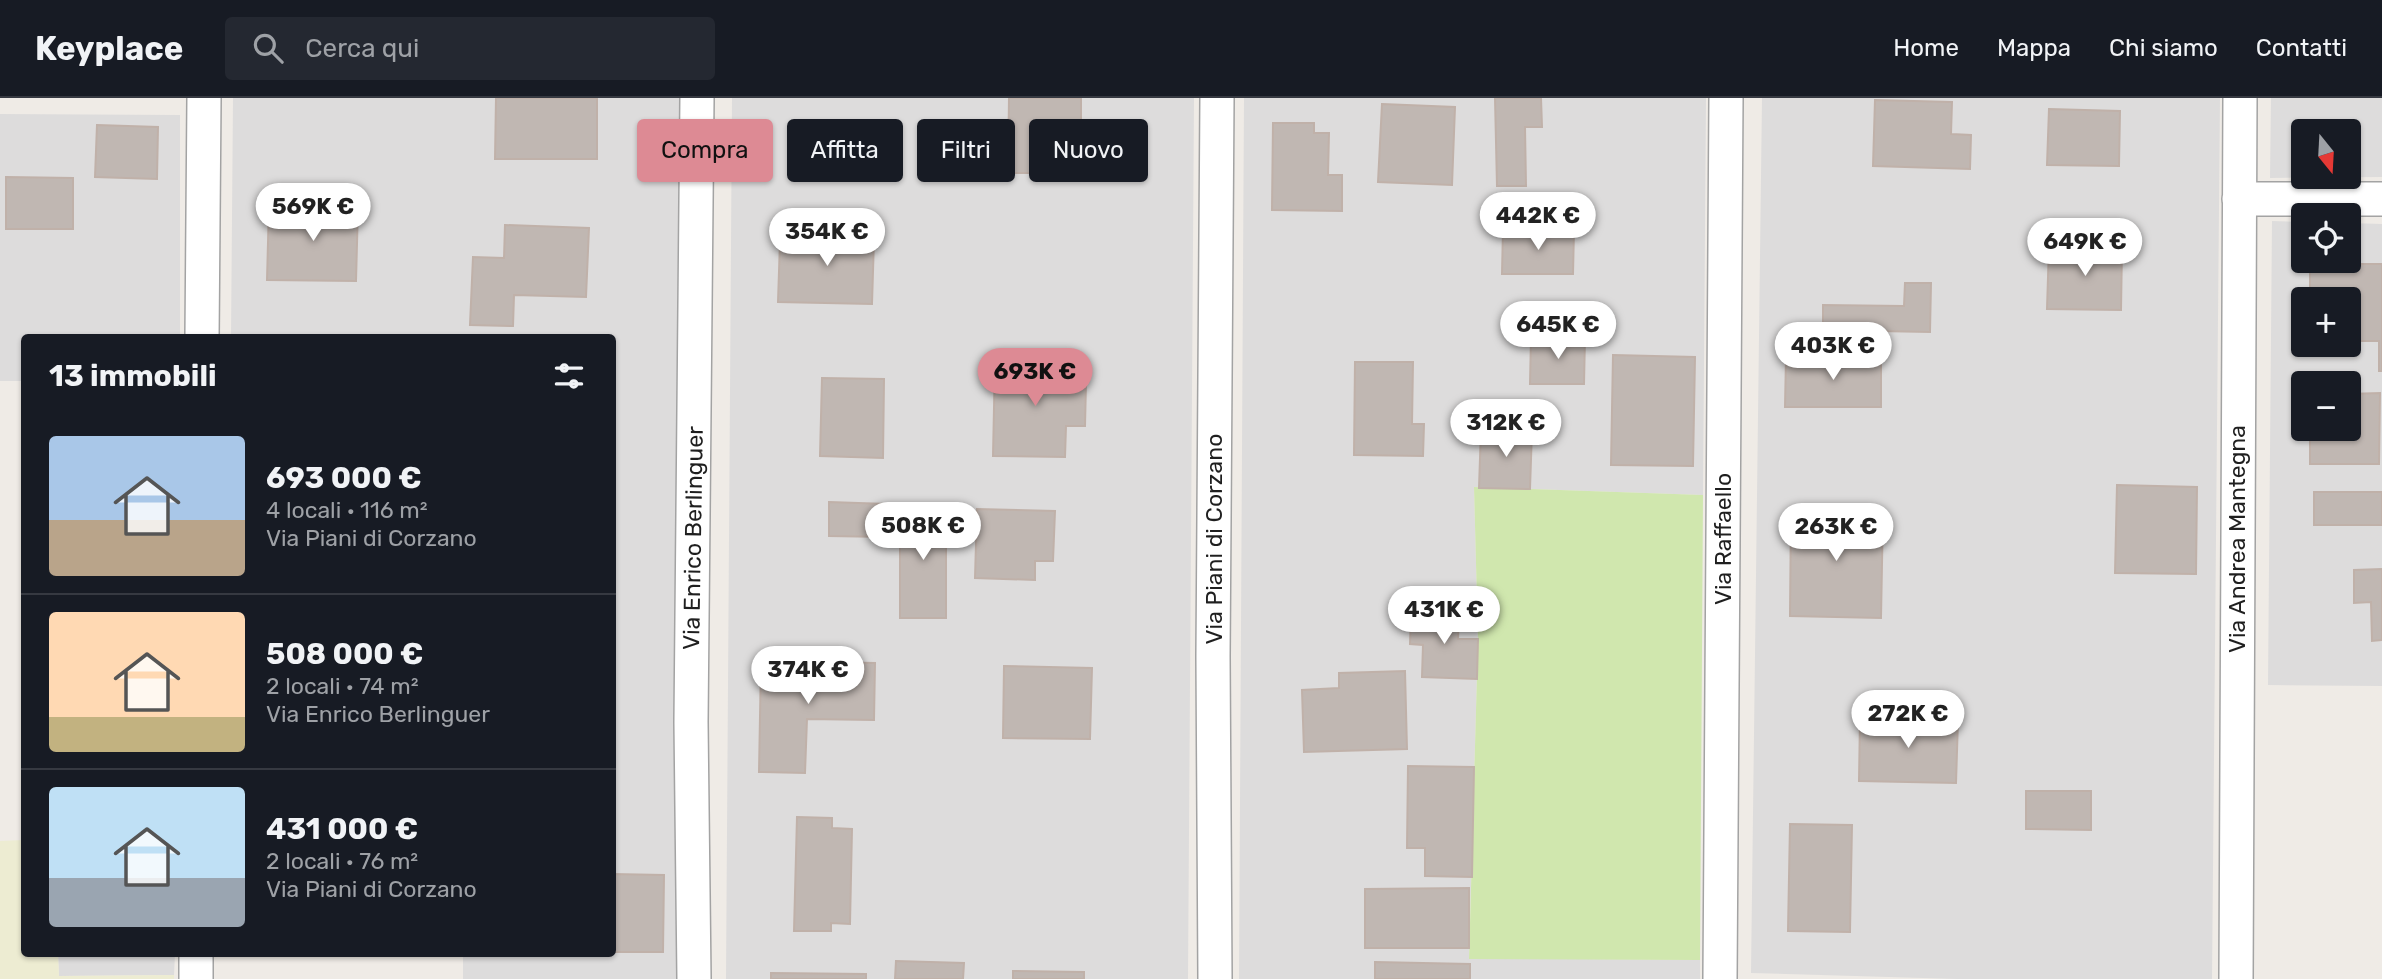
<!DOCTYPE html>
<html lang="it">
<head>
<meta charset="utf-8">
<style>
  :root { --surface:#171b24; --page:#242831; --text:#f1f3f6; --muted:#9ea1a6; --line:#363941; --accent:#dd8a94 }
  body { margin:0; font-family:Rubik,sans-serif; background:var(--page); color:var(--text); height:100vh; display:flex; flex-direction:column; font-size:26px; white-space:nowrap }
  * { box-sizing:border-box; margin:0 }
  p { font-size:23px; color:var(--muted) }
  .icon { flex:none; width:38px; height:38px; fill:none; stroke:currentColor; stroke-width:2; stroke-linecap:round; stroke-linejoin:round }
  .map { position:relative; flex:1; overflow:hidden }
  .details { position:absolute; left:21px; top:236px; width:595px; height:623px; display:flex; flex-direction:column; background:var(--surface); border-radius:7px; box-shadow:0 2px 5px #0004 }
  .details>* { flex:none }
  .top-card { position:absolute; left:637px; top:21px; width:665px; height:63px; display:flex; gap:14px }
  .needle { width:46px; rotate:162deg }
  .controls { position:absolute; left:2291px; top:21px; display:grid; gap:14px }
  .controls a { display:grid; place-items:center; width:70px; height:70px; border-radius:7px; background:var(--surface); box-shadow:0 2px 5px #0004; font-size:35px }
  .price { position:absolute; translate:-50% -60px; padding:0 16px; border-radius:24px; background:#fff; color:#222; font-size:23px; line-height:46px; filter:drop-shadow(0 2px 4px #0008) }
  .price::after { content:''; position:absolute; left:50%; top:42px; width:21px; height:16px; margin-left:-10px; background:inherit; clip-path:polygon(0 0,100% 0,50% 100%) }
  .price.on { background:var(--accent); color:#111 }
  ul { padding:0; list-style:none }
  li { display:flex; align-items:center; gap:21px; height:175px; padding:0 28px }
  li+li { border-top:2px solid var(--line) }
  li span { display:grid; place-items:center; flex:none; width:196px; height:140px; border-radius:7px; color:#555 }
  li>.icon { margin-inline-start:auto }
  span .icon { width:84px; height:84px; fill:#fffc; stroke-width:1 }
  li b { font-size:30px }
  h2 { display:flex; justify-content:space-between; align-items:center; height:84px; padding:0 28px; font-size:30px }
  .chip { padding:0 24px; border-radius:7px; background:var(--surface); box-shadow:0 2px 5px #0004; font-size:24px; line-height:63px }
  .chip.on { background:var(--accent); color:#111 }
  header { display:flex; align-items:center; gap:42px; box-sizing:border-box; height:98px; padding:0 35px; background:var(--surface); border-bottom:2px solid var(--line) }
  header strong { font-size:33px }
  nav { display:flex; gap:38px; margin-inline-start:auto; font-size:24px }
  .search { width:490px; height:63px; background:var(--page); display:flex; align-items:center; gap:18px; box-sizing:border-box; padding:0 24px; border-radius:7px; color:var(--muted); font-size:26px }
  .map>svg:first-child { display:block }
</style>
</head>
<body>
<header>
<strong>Keyplace</strong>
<div class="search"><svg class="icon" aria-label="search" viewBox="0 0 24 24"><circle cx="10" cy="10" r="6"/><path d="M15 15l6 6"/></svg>Cerca qui</div>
<nav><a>Home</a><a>Mappa</a><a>Chi siamo</a><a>Contatti</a></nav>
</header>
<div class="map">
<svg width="2382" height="881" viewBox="0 0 2382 881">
  <rect width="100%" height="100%" fill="#efebe6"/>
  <path fill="#dddcdc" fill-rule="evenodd" d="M233,0H682L679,881H463V857L339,856H612V240H231Z
    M732,0H1194L1188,881H726Z
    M1244,0H1706L1703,397L1474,389L1478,541L1469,860L1700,862V881H1239Z
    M1762,0H2220L2212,881H1957L1751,875Z
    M2271,0H2382V79L2270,80ZM2348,33V79H2303V33Z
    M0,16L180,17V240H24V283H0Z
    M2272,123L2303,124V163H2348L2349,125L2382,126V588L2268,587ZM2303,201H2348V247H2303ZM2303,285H2348V331H2303Z
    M58,856H175L174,877L59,878Z"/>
  <path fill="#edecd2" d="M24,742V856H58L59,878L174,877V881H0V743Z"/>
  <path fill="#d0e7ae" d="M1474,389L1703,397L1700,862L1469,861L1478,541Z"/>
  <path fill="#c0b7b2" stroke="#c0b1a9" stroke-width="2" d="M496,0H597V61H495Z
    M1009,0H1081V75H1008Z
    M1495,0H1541L1542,29H1525L1526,88H1497Z
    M1875,2L1952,4L1951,36L1971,37L1970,71L1873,68Z
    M1382,6L1455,9L1452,87L1378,84Z
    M2049,11L2120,13L2119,68L2047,67Z
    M1273,25H1314V35H1329L1328,77H1342V113L1272,112Z
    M97,27L158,29L157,81L95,79Z
    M6,79L73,80V131H6Z
    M269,107L358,108L356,183L267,182Z
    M505,127L589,130L586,199L514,197L513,228L470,227L473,159L504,160Z
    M803,130L851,131L850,140L874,141L872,206L778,204L780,143H803Z
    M1503,131L1574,132L1573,176H1502Z
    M2049,148L2122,150L2121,212L2047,211Z
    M2356,166H2382V273H2379V243H2348V201H2310V172H2356Z
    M1905,185H1931L1930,234L1823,232V207L1904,208Z
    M1531,239H1585L1584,286H1530Z
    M1613,257L1695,259L1693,368L1611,367Z
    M1786,259H1881V309H1785Z
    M995,262L1067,263L1066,284L1086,285L1085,328H1066L1065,359L993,358Z
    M1355,264H1413L1412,326H1424L1423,358L1354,357Z
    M822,280L884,281L883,360L820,358Z
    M2380,295L2379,366H2310V331H2348V296Z
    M1481,331L1532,332L1530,391L1479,390Z
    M2117,387L2197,389L2196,476L2115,475Z
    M2314,394H2382V427H2314Z
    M829,404L887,406L886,439L829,438Z
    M900,409H946V520H900Z
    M977,411L1055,413L1053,463H1035V482L975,480Z
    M1791,411L1883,412L1881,520L1790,518Z
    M2382,471V542L2372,543L2371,504L2354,505V472Z
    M1411,514L1459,515L1458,541H1478L1477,581L1422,579L1423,547L1410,546Z
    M761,563L875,565L874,622L807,621L805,675L759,674Z
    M1004,568L1092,570L1090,641L1003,640Z
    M1405,573L1407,651L1304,654L1302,592L1339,590V575Z
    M1860,620L1958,622L1956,685L1859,683Z
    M1408,668L1474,669L1472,779L1425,778V750H1407Z
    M2026,693H2091V732L2026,731Z
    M797,719L832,720V730L852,731L850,826L831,825V833H794Z
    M1790,726L1852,727L1850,834L1788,833Z
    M612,776L664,777L663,854H612Z
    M1469,790V850H1365V791Z
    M896,863L964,865L963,881H895Z
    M1375,864L1470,866V881H1375Z
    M1013,873L1084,874V881H1013Z
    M771,875L866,876V881H771Z"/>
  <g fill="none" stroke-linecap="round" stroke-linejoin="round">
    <g stroke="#a3a3a3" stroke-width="36">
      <path id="minor" d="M2239,101H2382
        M202,240L204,0
        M196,881V856
        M694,881L691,624L697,0
        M1215,881L1213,559L1217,0
        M1720,881L1726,0
        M2236,881L2240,0"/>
    </g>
    <use href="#minor" stroke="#fff" stroke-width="33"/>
  </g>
  <g text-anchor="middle" stroke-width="5" stroke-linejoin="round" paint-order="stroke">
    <g font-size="23" fill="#1f1f1f" stroke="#fff">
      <text transform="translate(693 440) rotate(-89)" y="8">Via Enrico Berlinguer</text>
      <text transform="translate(1214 441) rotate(-90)" y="8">Via Piani di Corzano</text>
      <text transform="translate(1723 441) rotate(-90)" y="8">Via Raffaello</text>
      <text transform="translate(2237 441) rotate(-90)" y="8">Via Andrea Mantegna</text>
    </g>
  </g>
</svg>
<div class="controls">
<a><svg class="needle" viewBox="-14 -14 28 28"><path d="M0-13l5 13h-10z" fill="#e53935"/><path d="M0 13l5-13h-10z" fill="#9ea1a6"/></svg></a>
<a><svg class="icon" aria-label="locate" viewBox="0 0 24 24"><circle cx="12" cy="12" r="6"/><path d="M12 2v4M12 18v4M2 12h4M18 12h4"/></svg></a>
<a>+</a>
<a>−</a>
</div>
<b class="price" style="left:313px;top:145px">569K €</b>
<b class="price" style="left:1538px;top:154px">442K €</b>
<b class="price" style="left:827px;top:170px">354K €</b>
<b class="price" style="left:2085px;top:180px">649K €</b>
<b class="price" style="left:1558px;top:263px">645K €</b>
<b class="price" style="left:1833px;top:284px">403K €</b>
<b class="price on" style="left:1035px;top:310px">693K €</b>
<b class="price" style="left:1506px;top:361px">312K €</b>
<b class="price" style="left:923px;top:464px">508K €</b>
<b class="price" style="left:1836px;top:465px">263K €</b>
<b class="price" style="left:1444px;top:548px">431K €</b>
<b class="price" style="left:808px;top:608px">374K €</b>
<b class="price" style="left:1908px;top:652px">272K €</b>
<div class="top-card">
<a class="chip on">Compra</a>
<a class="chip">Affitta</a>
<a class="chip">Filtri</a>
<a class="chip">Nuovo</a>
</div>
<section class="details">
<h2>13 immobili<svg class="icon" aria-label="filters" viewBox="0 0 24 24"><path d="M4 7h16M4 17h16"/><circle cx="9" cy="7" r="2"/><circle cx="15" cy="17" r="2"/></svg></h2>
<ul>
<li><span style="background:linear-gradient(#a9c7e8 60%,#b9a48a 0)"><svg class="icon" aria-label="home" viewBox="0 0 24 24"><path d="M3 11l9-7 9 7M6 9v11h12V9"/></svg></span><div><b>693 000 €</b><p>4 locali · 116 m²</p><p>Via Piani di Corzano</p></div></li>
<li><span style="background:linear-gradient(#ffd9b3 75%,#c2b280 0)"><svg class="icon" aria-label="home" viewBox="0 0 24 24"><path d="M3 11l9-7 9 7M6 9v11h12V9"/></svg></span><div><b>508 000 €</b><p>2 locali · 74 m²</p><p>Via Enrico Berlinguer</p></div></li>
<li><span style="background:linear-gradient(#bfe0f5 65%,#9aa5b1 0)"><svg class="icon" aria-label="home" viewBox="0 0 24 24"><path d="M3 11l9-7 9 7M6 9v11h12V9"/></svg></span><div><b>431 000 €</b><p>2 locali · 76 m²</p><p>Via Piani di Corzano</p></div></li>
</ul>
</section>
</div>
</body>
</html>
